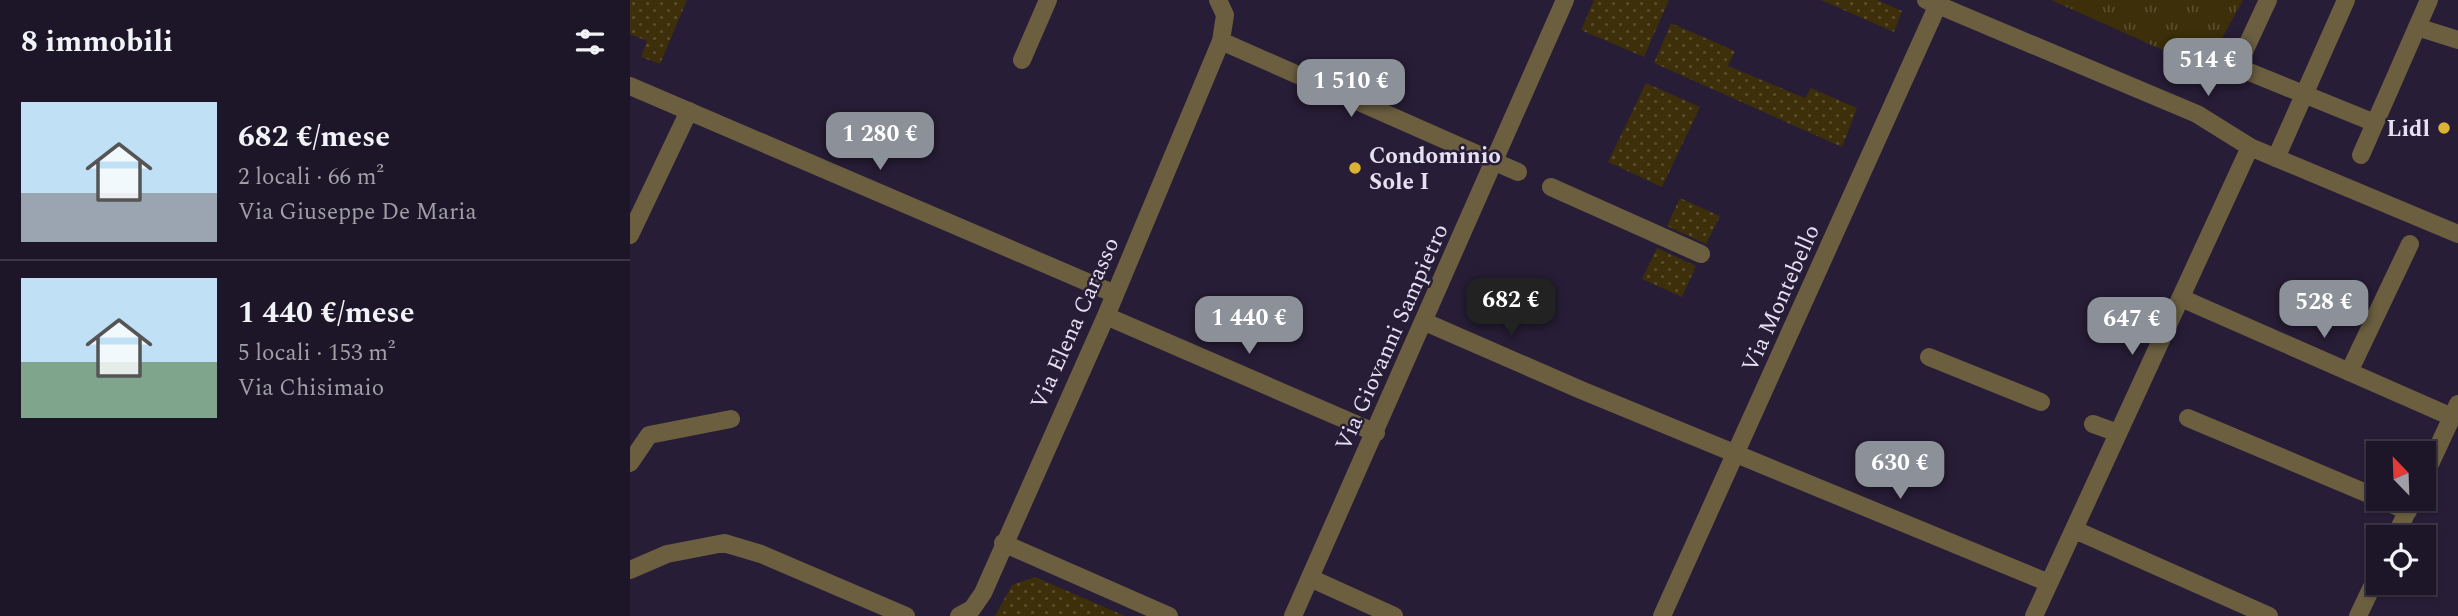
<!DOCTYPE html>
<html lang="it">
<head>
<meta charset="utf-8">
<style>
  :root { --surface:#1d1628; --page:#251f30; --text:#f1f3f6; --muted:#a09fa8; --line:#3b3545; --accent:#8c9099 }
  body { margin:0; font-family:Spectral,serif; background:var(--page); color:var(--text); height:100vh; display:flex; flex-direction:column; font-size:26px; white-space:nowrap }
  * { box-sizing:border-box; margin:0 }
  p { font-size:23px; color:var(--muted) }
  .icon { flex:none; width:38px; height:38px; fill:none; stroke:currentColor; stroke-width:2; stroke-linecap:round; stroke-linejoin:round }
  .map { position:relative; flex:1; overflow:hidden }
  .side { display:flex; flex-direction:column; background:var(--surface); width:630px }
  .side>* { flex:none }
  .needle { width:46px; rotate:337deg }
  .fabs { position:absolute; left:1736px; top:441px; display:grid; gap:14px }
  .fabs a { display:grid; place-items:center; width:70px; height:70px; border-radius:0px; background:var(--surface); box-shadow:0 2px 5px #0004,0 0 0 2px var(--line); font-size:35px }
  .price { position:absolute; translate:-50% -60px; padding:0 16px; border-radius:14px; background:var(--accent); color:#fff; font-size:23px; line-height:46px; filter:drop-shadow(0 2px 4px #0008) }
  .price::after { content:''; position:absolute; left:50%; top:42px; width:21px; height:16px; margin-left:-10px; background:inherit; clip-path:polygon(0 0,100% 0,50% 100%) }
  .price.current { background:#222; color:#fff }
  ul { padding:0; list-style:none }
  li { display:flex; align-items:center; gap:21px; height:175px; padding:0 21px }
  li+li { border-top:2px solid var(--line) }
  li span { display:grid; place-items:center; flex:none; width:196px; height:140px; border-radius:0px; color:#555 }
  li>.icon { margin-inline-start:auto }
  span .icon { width:84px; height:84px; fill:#fffc; stroke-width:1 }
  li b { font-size:30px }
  h2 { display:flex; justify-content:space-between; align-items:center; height:84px; padding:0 21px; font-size:30px }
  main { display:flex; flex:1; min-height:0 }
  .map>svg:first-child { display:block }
</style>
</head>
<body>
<main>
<section class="side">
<h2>8 immobili<svg class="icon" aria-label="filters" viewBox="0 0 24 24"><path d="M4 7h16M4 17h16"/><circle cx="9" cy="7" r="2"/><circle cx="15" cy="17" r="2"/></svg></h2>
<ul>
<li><span style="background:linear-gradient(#bfe0f5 65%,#9aa5b1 0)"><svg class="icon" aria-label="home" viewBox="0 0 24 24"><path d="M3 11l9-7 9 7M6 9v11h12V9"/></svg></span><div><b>682 €/mese</b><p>2 locali · 66 m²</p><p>Via Giuseppe De Maria</p></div></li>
<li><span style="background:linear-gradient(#bfe0f5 60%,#7fa58c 0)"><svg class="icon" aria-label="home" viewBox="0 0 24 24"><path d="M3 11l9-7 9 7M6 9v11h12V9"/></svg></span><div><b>1 440 €/mese</b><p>5 locali · 153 m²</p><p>Via Chisimaio</p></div></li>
</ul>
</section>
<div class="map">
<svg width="1828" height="616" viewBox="0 0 1828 616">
  <defs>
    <pattern id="grass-dots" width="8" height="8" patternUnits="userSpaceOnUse" patternTransform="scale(1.75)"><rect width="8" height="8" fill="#3c2f09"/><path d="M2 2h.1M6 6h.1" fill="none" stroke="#584d2d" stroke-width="1.8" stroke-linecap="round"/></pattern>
    <pattern id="park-tufts" width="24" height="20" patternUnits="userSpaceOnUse" patternTransform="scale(1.75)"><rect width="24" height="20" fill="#3c2f09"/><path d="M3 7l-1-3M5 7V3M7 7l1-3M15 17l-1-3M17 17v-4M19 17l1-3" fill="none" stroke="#584d2d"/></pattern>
  </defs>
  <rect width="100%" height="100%" fill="#271d36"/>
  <path fill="url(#grass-dots)" d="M0,0H57L30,64L11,57L17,41L0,34Z
    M964,0H1039L1014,57L951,30Z
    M1191,0H1247L1272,11L1264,32Z
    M1041,23L1105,51L1098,66L1175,98L1181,88L1227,108L1212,147L1024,63Z
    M1016,83L1070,107L1032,187L978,162Z
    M1050,198L1090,216L1076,244L1037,226Z
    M1027,248L1066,266L1052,297L1012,279Z
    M405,577L495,616H365L382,585Z"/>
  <path fill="url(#park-tufts)" d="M1421,0H1613L1575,69Z"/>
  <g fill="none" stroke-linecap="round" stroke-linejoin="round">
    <path stroke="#6b5f40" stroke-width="18" d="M1638,0L1607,67L1745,123
      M1787,27L1828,40
      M392,60L418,0
      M1731,155L1799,0
      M1646,158L1716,0
      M865,162L888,172
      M921,187L1071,254
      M0,235L59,111
      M1299,357L1411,402
      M1719,372L1780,244
      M1558,418L1748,498
      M1463,424L1488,433
      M0,463L19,435L101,419
      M1749,499L1778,511
      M680,578L764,616"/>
    <path stroke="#6b5f40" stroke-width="18" d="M1296,0L1567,114L1620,147L1828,234
      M591,41L865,162
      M0,86L485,294
      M1551,298L1822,417
      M476,316L746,433
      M795,322L951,390L1419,583
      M1794,477L1828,404
      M1445,530L1639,616
      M1765,537L1783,499
      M373,543L539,616
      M0,570L37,554L94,543L131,554L276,616
      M329,616L342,609L353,593L476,316L591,41L595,15L588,0
      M663,616L935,0
      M1032,616L1310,0
      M1404,616L1620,147
      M1728,616L1748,574"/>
  </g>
  <g fill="#dcb233" stroke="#271d36" stroke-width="2.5">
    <circle cx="1814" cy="128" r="7"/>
    <circle cx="725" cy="168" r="7"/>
  </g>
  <g text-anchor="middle" stroke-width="5" stroke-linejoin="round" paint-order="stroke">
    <g font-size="23" font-weight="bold" fill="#e6e1f2" stroke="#271d36" text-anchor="end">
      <text x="1800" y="136">Lidl</text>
      <text x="739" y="163" text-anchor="start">Condominio<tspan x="739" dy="26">Sole I</tspan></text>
    </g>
    <g font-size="23" fill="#e6e1f2" stroke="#271d36">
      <text transform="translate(1150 298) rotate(-66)" y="8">Via Montebello</text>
      <text transform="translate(444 323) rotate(-66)" y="8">Via Elena Carasso</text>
      <text transform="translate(761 337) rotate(-66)" y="8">Via Giovanni Sampietro</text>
    </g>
  </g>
</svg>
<div class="fabs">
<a><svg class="needle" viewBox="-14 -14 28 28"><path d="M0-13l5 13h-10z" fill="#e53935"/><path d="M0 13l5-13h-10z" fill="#a09fa8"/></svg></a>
<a><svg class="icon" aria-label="locate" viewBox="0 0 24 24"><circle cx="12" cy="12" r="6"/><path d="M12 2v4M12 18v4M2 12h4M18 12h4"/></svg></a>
</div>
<b class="price" style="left:1578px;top:98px">514 €</b>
<b class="price" style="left:721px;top:119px">1 510 €</b>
<b class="price" style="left:250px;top:172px">1 280 €</b>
<b class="price current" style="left:881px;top:338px">682 €</b>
<b class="price" style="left:1694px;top:340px">528 €</b>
<b class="price" style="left:619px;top:356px">1 440 €</b>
<b class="price" style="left:1502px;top:357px">647 €</b>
<b class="price" style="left:1270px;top:501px">630 €</b>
</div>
</main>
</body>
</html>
